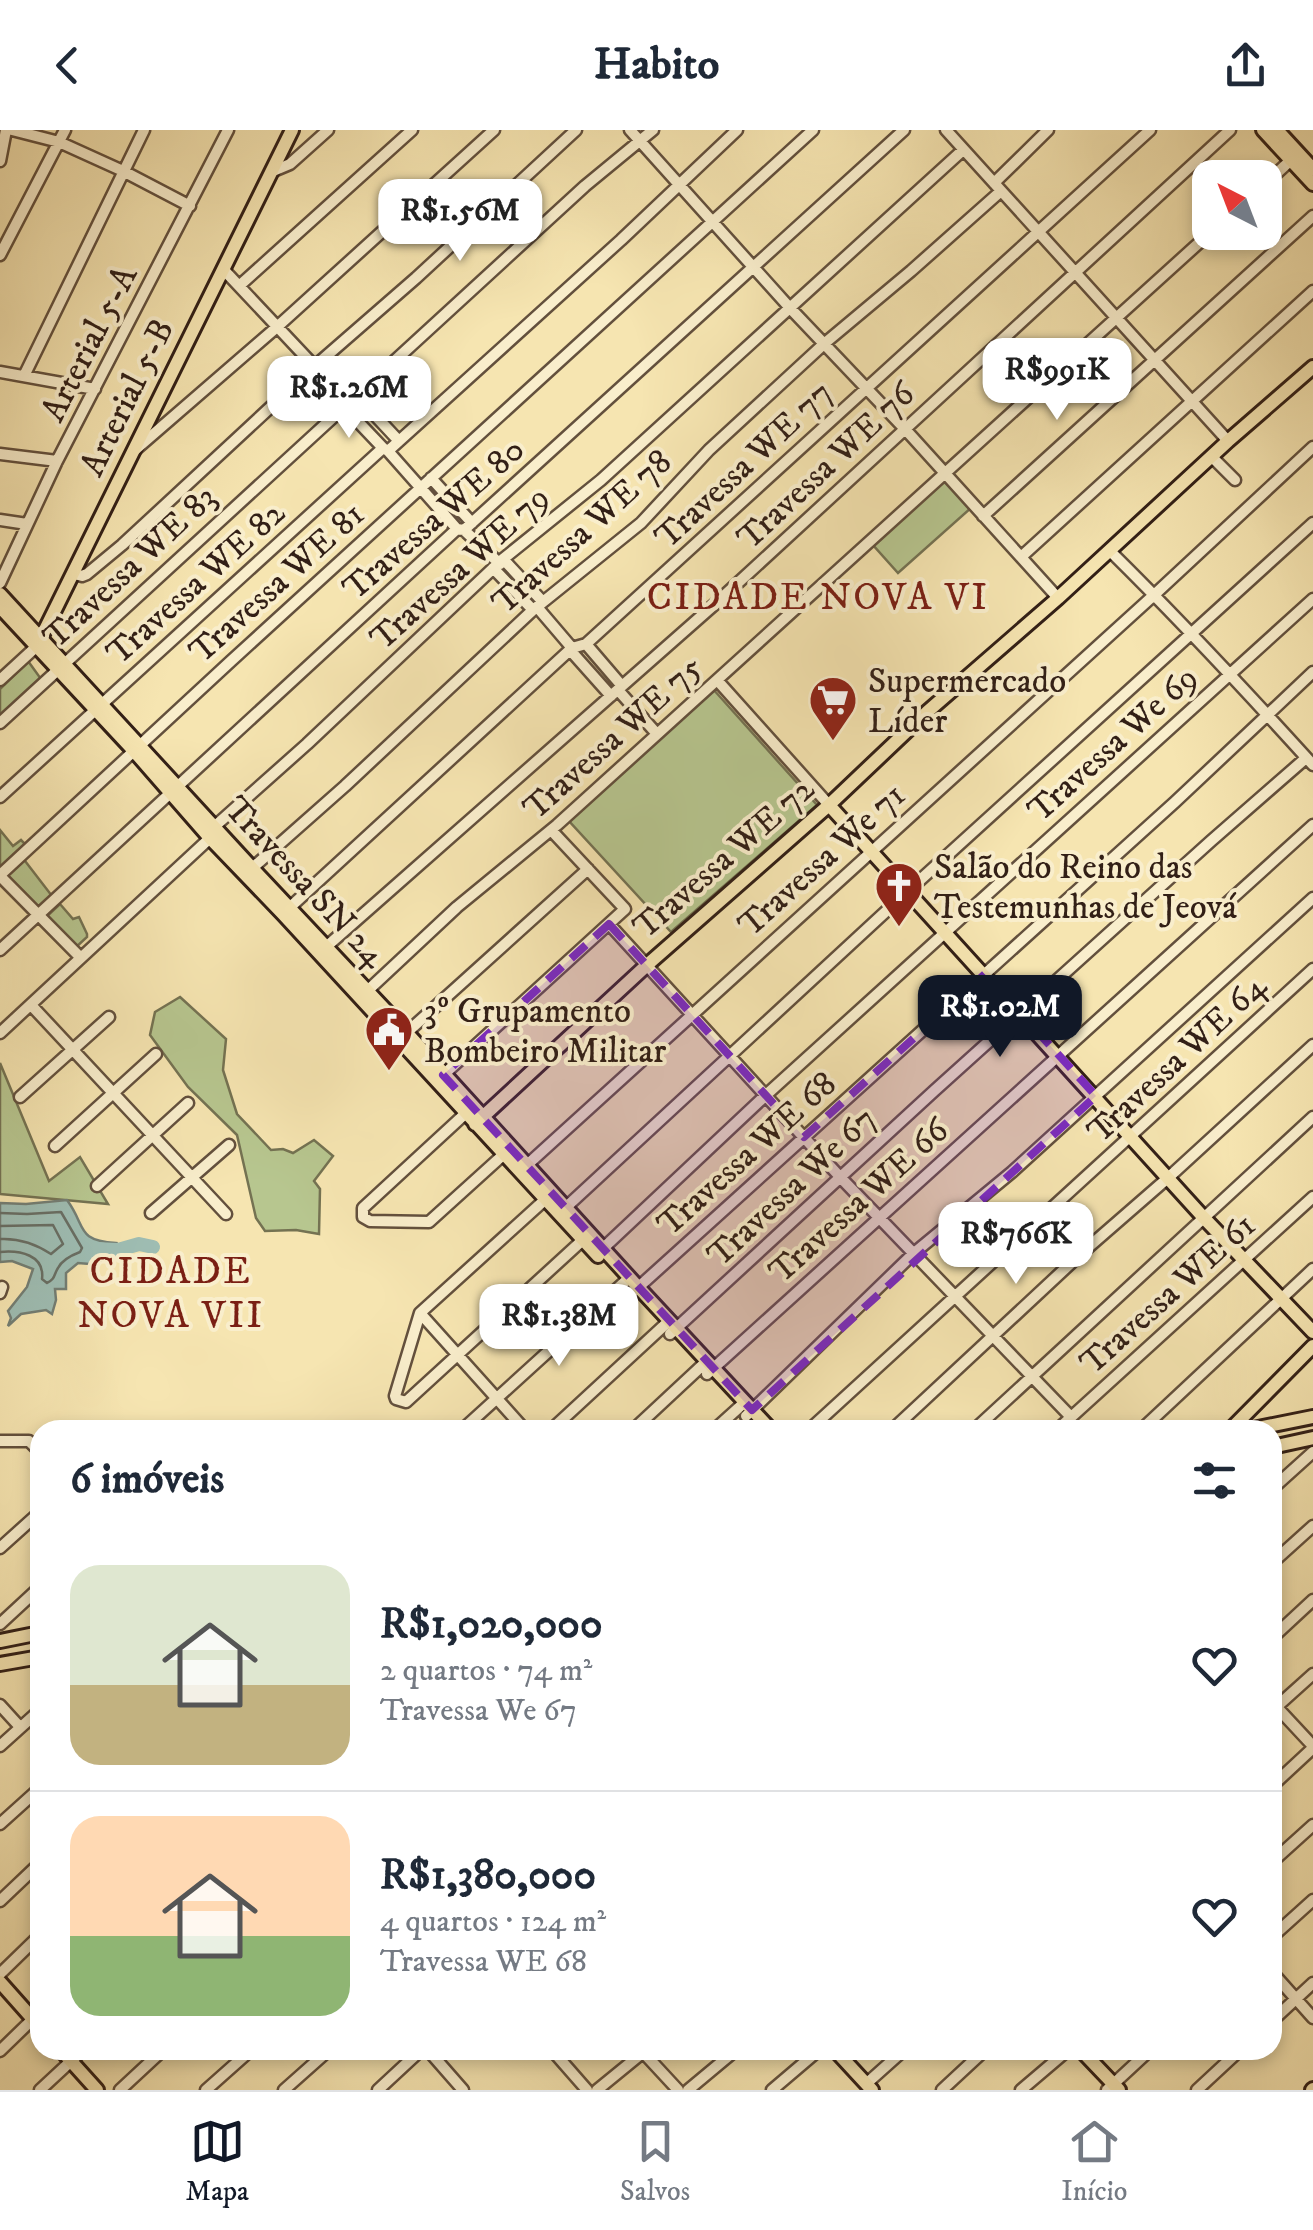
<!DOCTYPE html>
<html lang="pt">
<head>
<meta charset="utf-8">
<style>
  :root { --surface:#fff; --page:#f6f6f7; --text:#1f2937; --muted:#747a83; --line:#e0e1e3; --accent:#111827 }
  body { margin:0; font-family:"IM FELL DW Pica",serif; background:var(--page); color:var(--text); height:100vh; display:flex; flex-direction:column; font-size:38px; white-space:nowrap }
  * { box-sizing:border-box; margin:0 }
  p { font-size:32px; color:var(--muted) }
  .icon { flex:none; width:55px; height:55px; fill:none; stroke:currentColor; stroke-width:2; stroke-linecap:round; stroke-linejoin:round }
  .map { position:relative; flex:1; overflow:hidden }
  .drawer { position:absolute; left:30px; top:1290px; width:1252px; height:640px; display:flex; flex-direction:column; background:var(--surface); border-radius:30px; box-shadow:0 5px 15px #0003 }
  .drawer>* { flex:none }
  .needle { width:65px; rotate:318deg }
  .controls { position:absolute; left:1192px; top:30px; display:grid; gap:20px }
  .controls a { display:grid; place-items:center; width:90px; height:90px; border-radius:20px; background:var(--surface); box-shadow:0 5px 15px #0003; font-size:50px }
  .price { position:absolute; translate:-50% -85px; padding:0 22px; border-radius:20px; background:#fff; color:#222; font-size:32px; line-height:65px; filter:drop-shadow(0 2px 5px #0008) }
  .price::after { content:''; position:absolute; left:50%; top:60px; width:30px; height:22px; margin-left:-15px; background:inherit; clip-path:polygon(0 0,100% 0,50% 100%) }
  .price.selected { background:var(--accent); color:#fff }
  ul { padding:0; list-style:none }
  li { display:flex; align-items:center; gap:30px; height:250px; padding:0 40px }
  li+li { border-top:2px solid var(--line) }
  li span { display:grid; place-items:center; flex:none; width:280px; height:200px; border-radius:30px; color:#555 }
  li>.icon { margin-inline-start:auto }
  span .icon { width:120px; height:120px; fill:#fffc; stroke-width:1 }
  li b { font-size:42px }
  h2 { display:flex; justify-content:space-between; align-items:center; height:120px; padding:0 40px; font-size:42px }
  header { display:flex; justify-content:space-between; align-items:center; height:130px; padding:0 40px; background:var(--surface); font-size:45px; font-weight:800 }
  .menu { display:flex; justify-content:space-around; align-items:center; height:140px; border-top:2px solid var(--line); background:var(--surface); font-size:28px; color:var(--muted) }
  .menu a { display:grid; justify-items:center; gap:5px }
  .menu .selected { color:var(--accent) }
  .map>svg:first-child { display:block }
</style>
</head>
<body>
<header><svg class="icon" aria-label="back" viewBox="0 0 24 24"><path d="M15 5l-7 7 7 7"/></svg>Habito<svg class="icon" aria-label="share" viewBox="0 0 24 24"><path d="M12 15V3M7 8l5-5 5 5M5 13v7h14v-7"/></svg></header>
<div class="map">
<svg width="1313" height="1960" viewBox="0 0 1313 1960">
  <rect width="100%" height="100%" fill="#f6e5b1"/>
  <filter id="stains"><feTurbulence type="fractalNoise" baseFrequency=".002" numOctaves="4"/><feColorMatrix values="0 0 0 0 .2 0 0 0 0 .09 0 0 0 0 .02 0 0 0 .5 -.17"/></filter>
  <radialGradient id="worn" r=".72"><stop offset=".6" stop-color="#630" stop-opacity="0"/><stop offset="1" stop-color="#630" stop-opacity=".3"/></radialGradient>
  <path fill="#b7c68f" stroke="#747252" stroke-width="2.5" d="M945,349L972,377L898,443L873,415Z
    M28,531L41,549L0,587V559Z
    M713,559L817,675L671,802L569,691Z
    M0,700L13,716L21,710L27,716L0,746Z
    M22,727L52,766L36,779L5,746Z
    M60,774L73,789L79,787L87,804V807L74,819L45,788Z
    M180,867L226,909L223,940L237,984L271,1020L283,1019L293,1023L314,1010L333,1026L314,1051L320,1059L319,1104L296,1100L265,1101L256,1088L237,1005L188,957L150,905L155,882Z
    M0,933L49,1051L80,1027L108,1074L0,1064Z"/>
  <path fill="#9ebdb3" stroke="#737e74" stroke-width="2.5" d="M67,1070C87,1097 75,1110 116,1113L106,1130L90,1134L78,1133L66,1143V1159H55L56,1170L52,1184L46,1180L21,1184L8,1196L11,1188L8,1181L27,1157L33,1139L12,1131L0,1132V1073L26,1074Z"/>
  <g fill="none" stroke-linecap="round" stroke-linejoin="round">
    <path stroke="#686e64" stroke-width="2.5" d="M0,1083L27,1084L61,1082L82,1118L80,1122C72,1125 62,1130 58,1138C53,1146 56,1148 47,1153L42,1149C45,1125 20,1120 0,1122
      M0,1096L53,1095L63,1114L51,1124C36,1114 19,1108 0,1109"/>
    <path stroke="#9ebdb3" stroke-width="14" d="M95,1119L118,1120L139,1114L153,1117"/>
    <g stroke="#63503d" stroke-width="15">
      <path id="minor" d="M12,0L59,12L123,41L190,76
        M630,0L790,178L905,299L1058,468
        M946,0L1228,311
        M0,31L6,0
        M271,42L290,34L328,0
        M994,53L1048,0
        M1265,54L1291,30
        M0,125L65,0
        M223,139L349,273
        M239,156L412,0
        M0,242L95,259
        M24,246L144,0
        M356,265L398,310
        M344,277L383,318
        M135,320L277,197L494,0
        M388,321L457,399
        M0,324L57,331
        M1212,327L1235,350
        M431,348L472,393
        M983,386L1313,86
        M0,390L27,394
        M464,400L500,434
        M1110,421C1180,490 1247,562 1313,635
        M1021,427L1313,161
        M503,429L543,472
        M493,438L533,480
        M74,444L82,446L87,444L122,415L315,236L416,148L576,0
        M0,453L57,331L228,0
        M537,477L572,518
        M586,514L622,556
        M570,520L611,566
        M0,550L37,516
        M717,550L829,675
        M618,560L657,604
        M0,593L585,56L653,0
        M0,667L383,318L388,321L621,110L737,0
        M249,741L345,656L533,480L641,393L709,320L825,213L911,141L1001,61
        M0,745L231,531L813,0
        M0,746L81,828
        M287,780L572,518L586,514L1150,0
        M609,794L841,1048L1071,1287
        M0,820L457,399L464,400L904,0
        M325,823L326,817L715,474L1230,0
        M364,864L457,777L557,695L1211,102
        M31,875L226,1084
        M0,903L209,709L214,697L307,614L503,429L601,350L963,20
        M403,906L588,739
        M441,947L625,779L551,700
        M20,967L109,887
        M466,983L363,1078V1087L370,1091L429,1092L503,1025
        M55,1016L156,924
        M527,1035L1154,465L1313,317
        M97,1056L188,973
        M548,1067L420,1183L395,1266L396,1269L406,1272L586,1107
        M563,1080L908,761L1313,393
        M151,1083L229,1015
        M597,1124L766,965L1313,469
        M0,1163L2,1157
        M632,1163L1175,672L1313,542
        M420,1183L525,1300
        M670,1204L934,961L1211,711L1306,628
        M707,1244L1313,695
        M746,1286L914,1123L1012,1042L1313,768
        M462,1300L629,1148
        M551,1300L669,1191
        M633,1300L707,1231
        M714,1300L745,1272
        M809,1300L1313,839
        M892,1300L1084,1121L1169,1047L1313,915
        M974,1300L1313,987
        M1057,1300L1313,1067
        M1141,1300L1313,1139
        M0,1311H29L40,1322
        M1272,1359L1313,1322
        M0,1418L40,1382
        M1272,1433L1313,1396
        M0,1494L40,1457
        M1272,1508L1313,1470
        M1272,1572L1313,1616
        M0,1575L20,1597
        M1273,1580L1313,1544
        M0,1616L40,1580
        M1272,1656L1313,1618
        M0,1694L40,1658
        M1272,1732L1313,1695
        M0,1771L40,1733
        M1272,1807L1313,1770
        M1272,1842L1313,1888
        M0,1844L40,1805
        M1272,1891L1313,1853
        M428,1920L463,1960
        M552,1920L587,1960
        M641,1920L678,1960
        M0,1921L40,1882
        M866,1954L904,1920
        M40,1960L83,1920
        M120,1960L163,1920
        M206,1960L251,1920
        M284,1960L329,1920
        M378,1960L421,1920
        M597,1960L646,1920
        M688,1960L736,1920
        M772,1960L819,1920
        M942,1960L985,1920
        M1021,1960L1068,1920
        M1107,1960L1150,1920
        M1197,1960L1240,1920"/>
    </g>
    <g stroke="#321f16" stroke-width="18">
      <path id="major" d="M1263,0L1313,54
        M1277,0L1313,39
        M0,464L252,738L407,903L638,1157L771,1300
        M0,477L134,621L210,708L283,784L598,1126
        M38,514L292,0
        M829,675L1204,1088L1313,1202
        M475,994L647,835L829,675L927,582L1058,468L1228,311L1313,237
        M1230,1300L1313,1216
        M1248,1300L1313,1287
        M1272,1317L1313,1308
        M0,1511L40,1503
        M0,1534L40,1527
        M0,1852L40,1897
        M61,1920L97,1960
        M835,1920L872,1960
        M1081,1920L1119,1960
        M1312,1960L1313,1959"/>
    </g>
    <use href="#minor" stroke="#f9eecc" stroke-width="10"/>
    <use href="#major" stroke="#f6e5b1" stroke-width="12"/>
  </g>
  <path fill="#7b2cbf" fill-opacity="0.2" stroke="#7b2cbf" stroke-width="8" stroke-dasharray="20 12" stroke-linejoin="round" d="M609,794L804,1007L985,844L1096,966L752,1280L443,945Z"/>
  <defs>
    <g id="supermarket-pin" transform="scale(2.5)"><path d="M0 17L-7.5 6A9.5 9.5 0 1 1 7.5 6Z" fill="#8f2418" stroke="#f9eecc"/><path d="M-6-5.5h2.5l.6 2H6L4.5 2H-2.5L-4.4-4H-6ZM-1.5 3.2a1.3 1.3 0 1 0 .1 0ZM3 3.2a1.3 1.3 0 1 0 .1 0Z" fill="#fff"/></g>
    <g id="church-pin" transform="scale(2.5)"><path d="M0 17L-7.5 6A9.5 9.5 0 1 1 7.5 6Z" fill="#8f2418" stroke="#f9eecc"/><path d="M-1.2-6h2.4v3.5h3.3v2.4h-3.3V6h-2.4V-.1h-3.3v-2.4h3.3Z" fill="#fff"/></g>
    <g id="civic-pin" transform="scale(2.5)"><path d="M0 17L-7.5 6A9.5 9.5 0 1 1 7.5 6Z" fill="#8f2418" stroke="#f9eecc"/><path d="M-.6-6.5H3V-4.5H.6V-3L4-1V1h2V6H-6V1h2V-1L-.6-3ZM-1.2 2.5V6h2.4V2.5Z" fill="#fff"/></g>
  </defs>
  <g fill-rule="evenodd">
    <use href="#supermarket-pin" x="833" y="570"/>
    <use href="#church-pin" x="899" y="756"/>
    <use href="#civic-pin" x="389" y="900"/>
  </g>
  <g text-anchor="middle" stroke-width="8" stroke-linejoin="round" paint-order="stroke">
    <g font-size="35" fill="#321f16" stroke="#f9eecc">
      <text transform="translate(88 213) rotate(-63)" y="12">Arterial 5-A</text>
      <text transform="translate(126 267) rotate(-64)" y="12">Arterial 5-B</text>
      <text transform="translate(743 334) rotate(-43)" y="12">Travessa WE 77</text>
      <text transform="translate(825 335) rotate(-43)" y="12">Travessa WE 76</text>
      <text transform="translate(433 388) rotate(-41)" y="12">Travessa WE 80</text>
      <text transform="translate(581 401) rotate(-42)" y="12">Travessa WE 78</text>
      <text transform="translate(129 436) rotate(-43)" y="12">Travessa WE 83</text>
      <text transform="translate(459 437) rotate(-42)" y="12">Travessa WE 79</text>
      <text transform="translate(195 452) rotate(-42)" y="12">Travessa WE 82</text>
      <text transform="translate(276 452) rotate(-42)" y="12">Travessa WE 81</text>
      <text transform="translate(612 607) rotate(-42)" y="12">Travessa WE 75</text>
      <text transform="translate(1112 613) rotate(-42)" y="12">Travessa We 69</text>
      <text transform="translate(723 727) rotate(-41)" y="12">Travessa WE 72</text>
      <text transform="translate(821 729) rotate(-42)" y="12">Travessa We 71</text>
      <text transform="translate(306 751) rotate(47)" y="12">Travessa SN 24</text>
      <text transform="translate(1176 928) rotate(-43)" y="12">Travessa WE 64</text>
      <text transform="translate(746 1023) rotate(-42)" y="12">Travessa WE 68</text>
      <text transform="translate(791 1056) rotate(-43)" y="12">Travessa We 67</text>
      <text transform="translate(858 1070) rotate(-42)" y="12">Travessa WE 66</text>
      <text transform="translate(1167 1163) rotate(-42)" y="12">Travessa WE 61</text>
    </g>
    <g font-size="35" fill="#321f16" stroke="#f9eecc" text-anchor="start">
      <text x="868" y="562">Supermercado<tspan x="868" dy="40">Líder</tspan></text>
      <text x="934" y="748">Salão do Reino das<tspan x="934" dy="40">Testemunhas de Jeová</tspan></text>
      <text x="424" y="892">3º Grupamento<tspan x="424" dy="40">Bombeiro Militar</tspan></text>
    </g>
    <g font-size="38" letter-spacing="2.5" fill="#7a1f14" stroke="#f9eecc">
      <text x="818" y="479">CIDADE NOVA VI</text>
      <text x="171" y="1153">CIDADE<tspan x="171" dy="44">NOVA VII</tspan></text>
    </g>
  </g>
  <rect width="100%" height="100%" filter="url(#stains)"/>
  <rect width="100%" height="100%" fill="url(#worn)"/>
</svg>
<div class="controls">
<a><svg class="needle" viewBox="-14 -14 28 28"><path d="M0-13l5 13h-10z" fill="#e53935"/><path d="M0 13l5-13h-10z" fill="#747a83"/></svg></a>
</div>
<b class="price" style="left:460px;top:134px">R$1.56M</b>
<b class="price" style="left:1057px;top:293px">R$991K</b>
<b class="price" style="left:349px;top:311px">R$1.26M</b>
<b class="price selected" style="left:1000px;top:930px">R$1.02M</b>
<b class="price" style="left:1016px;top:1157px">R$766K</b>
<b class="price" style="left:559px;top:1239px">R$1.38M</b>
<section class="drawer">
<h2>6 imóveis<svg class="icon" aria-label="filters" viewBox="0 0 24 24"><path d="M4 7h16M4 17h16"/><circle cx="9" cy="7" r="2"/><circle cx="15" cy="17" r="2"/></svg></h2>
<ul>
<li><span style="background:linear-gradient(#dfe7d0 60%,#c2b280 0)"><svg class="icon" aria-label="home" viewBox="0 0 24 24"><path d="M3 11l9-7 9 7M6 9v11h12V9"/></svg></span><div><b>R$1,020,000</b><p>2 quartos · 74 m²</p><p>Travessa We 67</p></div><svg class="icon" aria-label="heart" viewBox="0 0 24 24"><path d="M12 20l-8-8c-3-5 5-10 8-4 3-6 11-1 8 4z"/></svg></li>
<li><span style="background:linear-gradient(#ffd9b3 60%,#8fb573 0)"><svg class="icon" aria-label="home" viewBox="0 0 24 24"><path d="M3 11l9-7 9 7M6 9v11h12V9"/></svg></span><div><b>R$1,380,000</b><p>4 quartos · 124 m²</p><p>Travessa WE 68</p></div><svg class="icon" aria-label="heart" viewBox="0 0 24 24"><path d="M12 20l-8-8c-3-5 5-10 8-4 3-6 11-1 8 4z"/></svg></li>
</ul>
</section>
</div>
<nav class="menu">
<a class="selected"><svg class="icon" aria-label="map" viewBox="0 0 24 24"><path d="M3 6l6-2 6 2 6-2v14l-6 2-6-2-6 2zM9 4v14M15 6v14"/></svg>Mapa</a>
<a><svg class="icon" aria-label="saved" viewBox="0 0 24 24"><path d="M7 4h10v16l-5-4-5 4z"/></svg>Salvos</a>
<a><svg class="icon" aria-label="home" viewBox="0 0 24 24"><path d="M3 11l9-7 9 7M6 9v11h12V9"/></svg>Início</a>
</nav>
</body>
</html>
